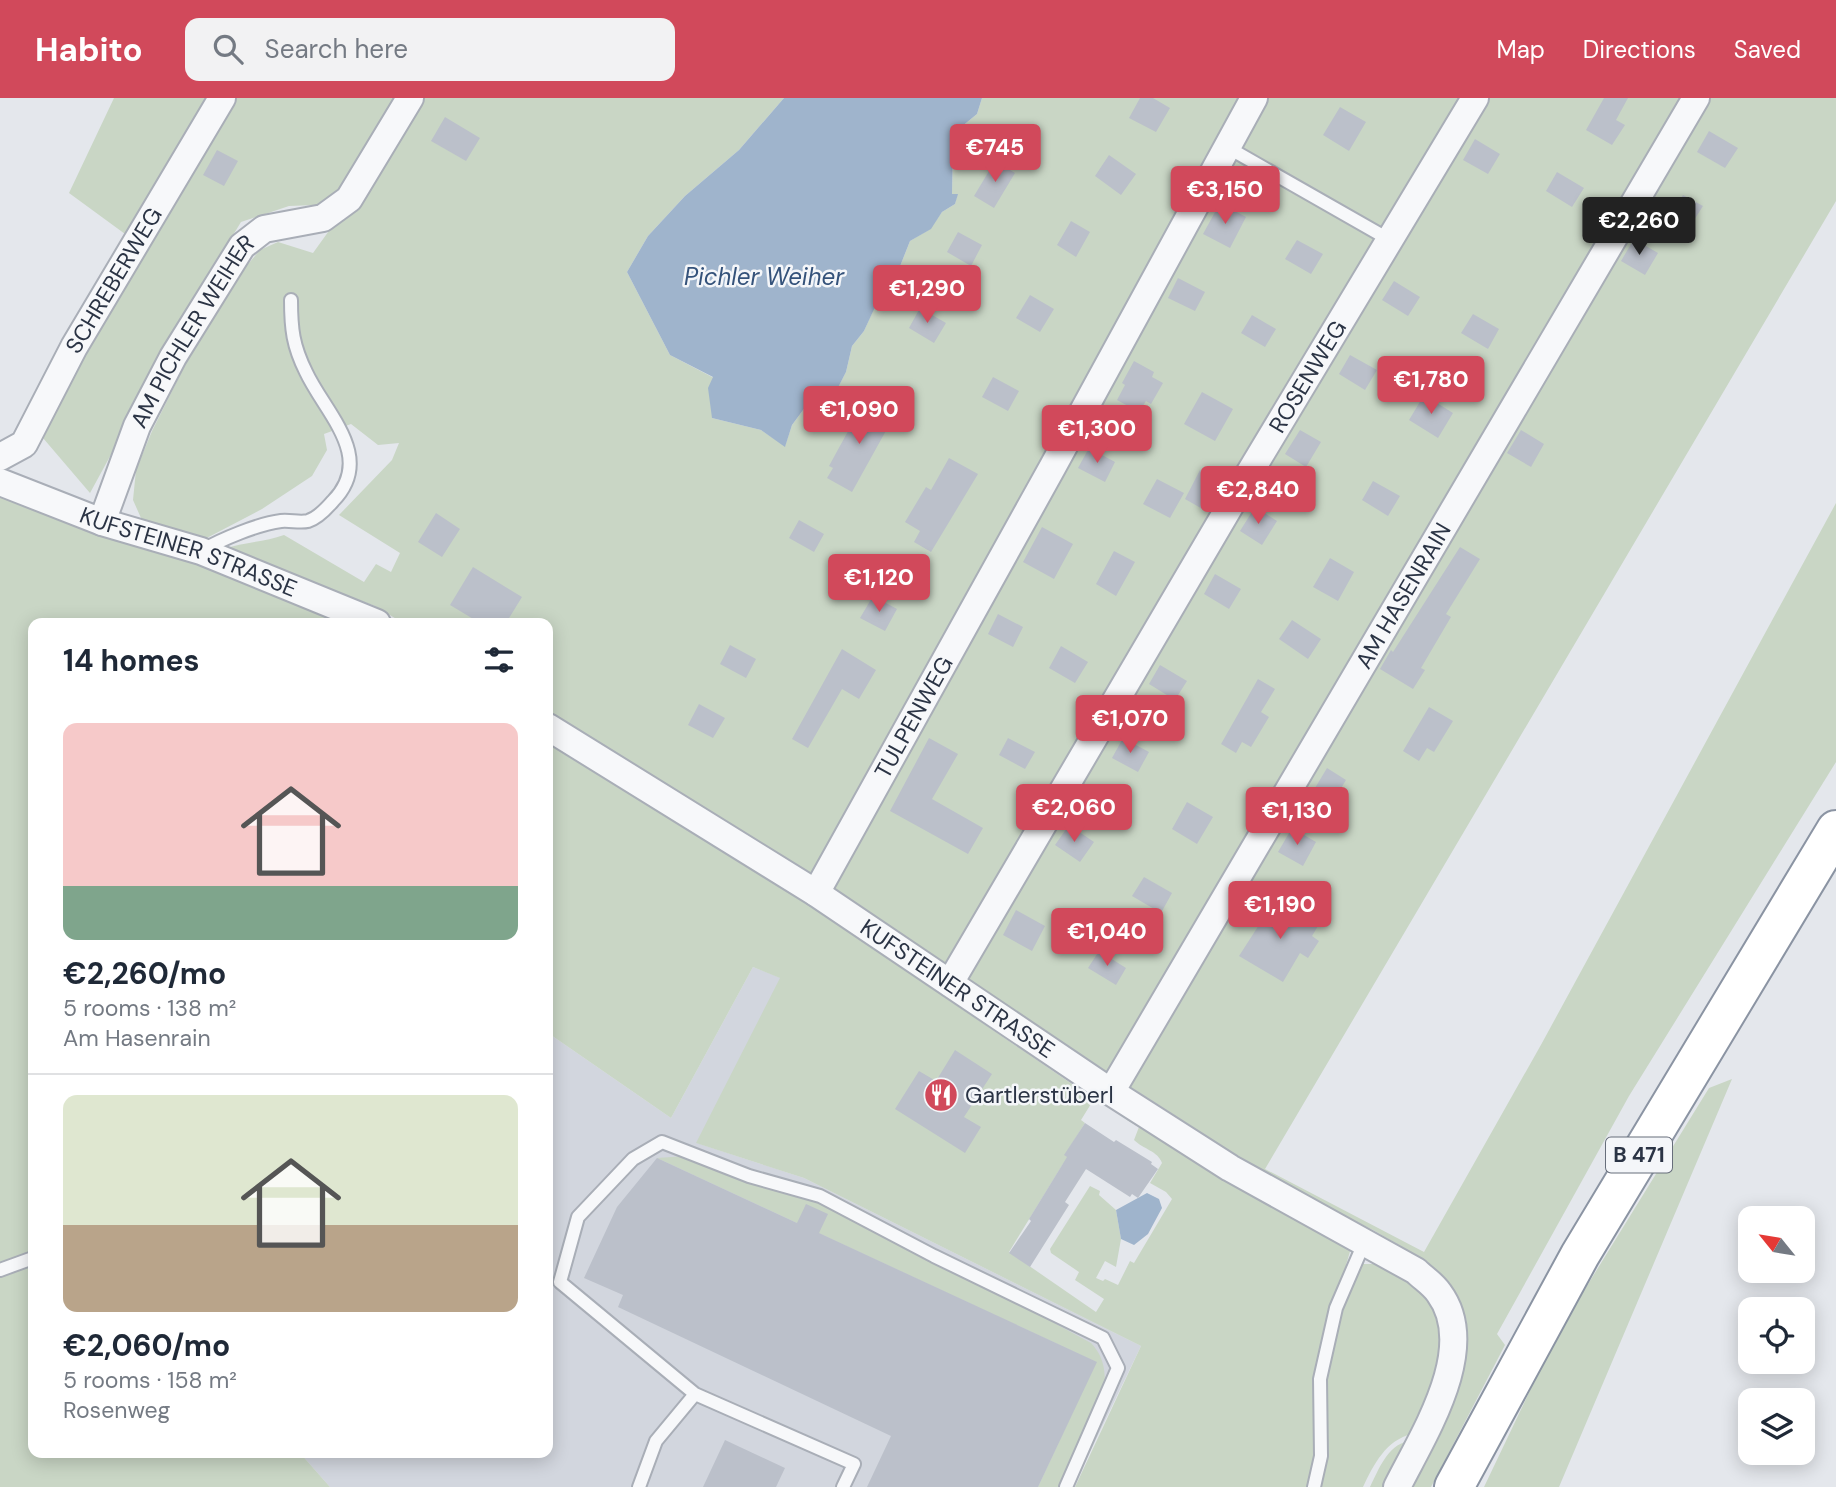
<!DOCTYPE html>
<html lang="en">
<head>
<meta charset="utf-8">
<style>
  :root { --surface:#fff; --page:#f2f2f3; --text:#1f2937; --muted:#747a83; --line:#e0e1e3; --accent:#d1495b }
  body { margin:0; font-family:"DM Sans",sans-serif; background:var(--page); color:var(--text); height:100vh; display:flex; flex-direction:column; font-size:26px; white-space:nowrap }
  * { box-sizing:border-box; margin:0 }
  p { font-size:23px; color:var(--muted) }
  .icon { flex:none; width:38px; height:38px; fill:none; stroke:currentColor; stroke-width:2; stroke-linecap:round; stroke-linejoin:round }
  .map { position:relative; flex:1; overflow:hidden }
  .sheet { position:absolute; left:28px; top:520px; width:525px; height:840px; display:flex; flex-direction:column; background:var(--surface); border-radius:14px; box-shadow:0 4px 18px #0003 }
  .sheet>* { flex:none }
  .needle { width:46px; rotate:300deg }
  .buttons { position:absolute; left:1738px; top:1108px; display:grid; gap:14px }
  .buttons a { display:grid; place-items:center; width:77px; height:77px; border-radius:14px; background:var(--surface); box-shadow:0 4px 18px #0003; font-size:35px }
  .price { position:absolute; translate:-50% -60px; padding:0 16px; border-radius:7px; background:var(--accent); color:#fff; font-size:23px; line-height:46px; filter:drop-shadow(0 2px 4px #0008) }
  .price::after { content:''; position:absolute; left:50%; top:42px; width:21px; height:16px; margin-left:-10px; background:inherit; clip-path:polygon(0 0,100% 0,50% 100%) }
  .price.on { background:#222; color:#fff }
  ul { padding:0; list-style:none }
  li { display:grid; align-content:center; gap:14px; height:371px; padding:0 35px }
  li+li { border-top:2px solid var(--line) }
  li span { display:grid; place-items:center; height:217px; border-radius:14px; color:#555 }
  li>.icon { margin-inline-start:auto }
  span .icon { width:126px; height:126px; fill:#fffc; stroke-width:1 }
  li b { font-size:30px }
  h2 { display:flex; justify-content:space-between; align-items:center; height:84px; padding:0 35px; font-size:30px }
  header { display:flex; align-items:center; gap:42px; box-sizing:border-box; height:98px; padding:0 35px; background:var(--accent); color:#fff }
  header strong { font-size:33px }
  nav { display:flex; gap:38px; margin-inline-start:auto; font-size:24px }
  .search { width:490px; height:63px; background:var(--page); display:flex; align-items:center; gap:18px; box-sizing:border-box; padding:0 24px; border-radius:14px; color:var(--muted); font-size:26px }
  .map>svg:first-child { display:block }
</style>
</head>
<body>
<header>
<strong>Habito</strong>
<div class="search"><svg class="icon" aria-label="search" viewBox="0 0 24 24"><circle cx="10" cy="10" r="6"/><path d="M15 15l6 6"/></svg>Search here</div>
<nav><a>Map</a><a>Directions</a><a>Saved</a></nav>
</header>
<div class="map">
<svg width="1836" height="1389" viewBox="0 0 1836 1389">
  <rect width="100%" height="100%" fill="#e4e7ec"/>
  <path fill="#d2d6de" d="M753,869L781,880L697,1045L804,1080L1141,1248L1073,1389H330L300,1355L548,1354V935L671,1020Z"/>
  <path fill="#c9d6c5" d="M114,0H784L739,52L685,98L648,138L627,174L670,257L714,280L712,320L761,332L785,348L792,327L809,304L827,310L846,274L852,248L864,233L876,206L890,203L893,186L910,143L930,131L942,114L955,106L957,97L952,96L953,48L955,34L977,16L982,0H1836V103L1265,1071L1424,1154L1542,945L1836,405V664L1629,998L1497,1236L1505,1247L1431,1389H1406L1464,1262L1468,1242L1466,1220L1452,1189L1418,1158L1373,1132L1261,1076L1197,1037L1196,1031L548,615V525H403L375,508L223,451C243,444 265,444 284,437L364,484L376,466L391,474L400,455L339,417L392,362L399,345L378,347L351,326L324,336L327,352L312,378L262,411L201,443L159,432L141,420L133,402L136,372L152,333L190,257L231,186L260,152L278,144L313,155L331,130L335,102L316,107L289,108L241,124L210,175L90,395L37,333L136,144L69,95Z
    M0,395L204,466L351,525H33V1354L300,1355L330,1389H0Z
    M548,646L818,813L1094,1001L1081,1022L1085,1025L1065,1057L1082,1068L1063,1066L1009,1154L1096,1214L1104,1201L1075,1182L1079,1174L1051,1155L1050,1151L1090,1088L1100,1093L1099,1097L1116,1112L1121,1141L1116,1169L1105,1163L1096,1180L1103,1183L1105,1181L1118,1187L1130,1163L1134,1165L1172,1101L1166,1094L1150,1085L1162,1065C1158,1053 1143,1051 1134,1042L1139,1029L1127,1022L1132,1019L1351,1150L1344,1174L1354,1179L1363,1166H1389L1434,1202L1443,1228V1255L1433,1287L1412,1336C1386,1342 1374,1366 1363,1389H1075L1141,1248L804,1080L696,1045L780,880L753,869L671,1020L548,935Z
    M1732,981L1559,1389H1484L1556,1238L1709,990Z
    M686,1058L704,1068L734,1076L785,1096L814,1101L829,1108L875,1135L1001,1196L1091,1245C1104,1259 1105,1271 1105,1290L1061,1389H1038L1096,1264L657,1060Z
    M1408,1343L1384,1389H1370C1379,1371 1387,1348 1408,1343Z"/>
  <path fill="#9fb4cc" d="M784,0H982L977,16L955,34L953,48L952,96H958L955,106L942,114L931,131L910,143L893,186L890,203L876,207L864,233L852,248L846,274L827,311L809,304L792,327L785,349L761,332L712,320L708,290L713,279L670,257L627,174L648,138L685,98L739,52Z
    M1147,1095L1159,1101L1162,1110L1148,1136L1134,1147L1121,1141L1116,1112Z"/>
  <path fill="#bbc0ca" d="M1140,0H1153L1170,10L1156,34L1129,20Z
    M1604,0H1628L1616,22L1625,27L1612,47L1586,32Z
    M1340,9L1366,24L1349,53L1323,37Z
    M445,19L480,40L466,63L431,43Z
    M1709,33L1738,50L1725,70L1697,54Z
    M1475,41L1500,56L1488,76L1463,62Z
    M217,52L238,63L224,88L203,77Z
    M1109,57L1136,76L1121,97L1095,78Z
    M995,63L1015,75L994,110L974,98Z
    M1557,74L1584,90L1572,109L1546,93Z
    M1683,97L1703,108L1689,130L1671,119Z
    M1220,105L1246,119L1230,150L1203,136Z
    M1071,123L1090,134L1076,159L1057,147Z
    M958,134L982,147L971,168L947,154Z
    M1634,141L1658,155L1645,177L1621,163Z
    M1297,142L1323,156L1311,176L1285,161Z
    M1178,180L1205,194L1195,213L1168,200Z
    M1394,183L1420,199L1408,218L1382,202Z
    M1030,197L1054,211L1040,234L1016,220Z
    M920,210L946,225L934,245L909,230Z
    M1473,216L1499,231L1488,251L1461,235Z
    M1252,217L1276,231L1265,249L1241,235Z
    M1350,257L1377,272L1365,292L1339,276Z
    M1134,263L1154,274L1152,279L1163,285L1151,306L1146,303L1139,314L1117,302L1125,287L1122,285Z
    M993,279L1019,293L1008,313L982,299Z
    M1202,294L1233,311L1215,343L1184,326Z
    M1424,297L1453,315L1438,340L1409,322Z
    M864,304L893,320L852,394L827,380L833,370L829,368Z
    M1300,332L1321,344L1306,369L1285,356Z
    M1521,332L1544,346L1531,369L1507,355Z
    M1089,350L1115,364L1105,384L1078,370Z
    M949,360L978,376L931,454L914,444L920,433L905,424L926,389L931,392Z
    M1200,372L1223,384L1206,413L1185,401Z
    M1157,381L1184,395L1170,420L1143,406Z
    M1373,383L1400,398L1388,418L1362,402Z
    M1255,409L1277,423L1262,447L1240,433Z
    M436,415L460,431L442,459L418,444Z
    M799,422L824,436L814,454L789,440Z
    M1042,429L1073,446L1054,481L1023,464Z
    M1460,449L1480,461L1446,516L1451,519L1421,570L1425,572L1413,591L1380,571L1391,552L1393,554Z
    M1114,453L1135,464L1116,498L1096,486Z
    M1330,460L1354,474L1338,503L1313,489Z
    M473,469L522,499L506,525H480L450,507Z
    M1215,476L1241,491L1229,511L1204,496Z
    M873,498L897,511L885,533L860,520Z
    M998,516L1023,529L1013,549L988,536Z
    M1292,522L1321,541L1308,561L1279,541Z
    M730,547L756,561L746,580L720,566Z
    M1061,548L1088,564L1075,585L1049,570Z
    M842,551L876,572L859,601L842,591L808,650L792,641Z
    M1160,567L1187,583L1175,602L1149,586Z
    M1258,581L1275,591L1261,614L1269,619L1251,649L1242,644L1236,655L1221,646Z
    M699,606L725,620L713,640L688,627Z
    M1429,609L1453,623L1434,654L1427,650L1419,663L1403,653Z
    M929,640L958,656L932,701L983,730L968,756L890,713Z
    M1008,640L1035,654L1025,671L999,657Z
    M1123,640L1149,654L1138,674L1112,660Z
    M1327,670L1346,682L1334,702L1315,690Z
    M1187,704L1213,719L1197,746L1172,731Z
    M1069,727L1094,744L1080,764L1055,747Z
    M1292,730L1316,744L1303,768L1278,754Z
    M1144,779L1172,795L1161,815L1132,798Z
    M1275,802L1318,828L1312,838L1319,843L1308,860L1300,855L1283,884L1239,858Z
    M1016,812L1045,828L1032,853L1003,837Z
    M1099,853L1126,870L1116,887L1088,870Z
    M955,952L992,976L964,1019L981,1029L965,1055L895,1011L919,973L936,983Z
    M1085,1025L1114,1044L1116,1042L1152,1064L1151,1066L1158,1071L1138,1100L1132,1096L1130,1099L1086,1071L1065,1104L1069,1107L1030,1169L1009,1155L1031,1123L1029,1121L1067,1059L1064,1057Z
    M657,1060L797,1125L806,1106L828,1116L819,1135L1097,1264L1038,1389H867L891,1338L618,1209L623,1197L584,1180L617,1109Z
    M725,1342L785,1370L776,1389H703Z"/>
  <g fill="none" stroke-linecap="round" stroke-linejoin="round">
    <g stroke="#a9aeb7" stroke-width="16">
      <path id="lane" d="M1227,49L1390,142
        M201,453C222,441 258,426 281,423C290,422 300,425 308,423C318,420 327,410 333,403C376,359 325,315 306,274C293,248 291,231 291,202
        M0,1172L33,1160
        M695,1296L560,1184L578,1119L633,1061L662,1044L749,1078L820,1098L934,1158L1103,1240L1118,1270L1066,1389
        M639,1389L656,1343L695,1296L854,1366L843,1389
        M1314,1389L1321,1358L1320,1281L1336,1210L1364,1145"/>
    </g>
    <g stroke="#a9aeb7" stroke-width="30">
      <g id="street">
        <path id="s1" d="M0,359L24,346L74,249L222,0"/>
        <path id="s2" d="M0,384L102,424L201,453L377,525"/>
        <path id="s3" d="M102,424L137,328L173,259L242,148L264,131L323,120L349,101L410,0"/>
        <path id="s4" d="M548,629L816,795L1111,994L1230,1070L1416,1173C1423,1180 1433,1186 1439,1195C1480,1250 1423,1337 1397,1389"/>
        <path id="s5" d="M816,795L1052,370L1254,0"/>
        <path id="s6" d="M950,885L1247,379L1475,0"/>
        <path id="s7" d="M1111,994L1696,0"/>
      </g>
    </g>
    <g stroke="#8b94a3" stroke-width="42">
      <path id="highway" d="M1454,1389L1580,1157L1836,732"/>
    </g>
    <use href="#lane" stroke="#f7f8fa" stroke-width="12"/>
    <use href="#street" stroke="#f7f8fa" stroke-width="26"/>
    <use href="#highway" stroke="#fff" stroke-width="38"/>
  </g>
  <defs>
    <g id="restaurant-disc" transform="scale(1.75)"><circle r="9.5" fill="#d1495b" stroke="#f4f6f9"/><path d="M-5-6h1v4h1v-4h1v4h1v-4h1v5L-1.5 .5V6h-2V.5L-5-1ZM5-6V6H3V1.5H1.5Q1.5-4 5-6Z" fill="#fff"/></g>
  </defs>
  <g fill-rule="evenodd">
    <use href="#restaurant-disc" x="941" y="997"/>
  </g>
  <g text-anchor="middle" stroke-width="5" stroke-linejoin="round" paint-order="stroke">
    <rect fill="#f4f6f9" stroke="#676e7b" stroke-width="2" x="1606" y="1039.5" width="66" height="35" rx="5"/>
    <g font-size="21" font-weight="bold" fill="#2b3445">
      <text x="1639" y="1064">B 471</text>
    </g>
    <g font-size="23" fill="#2b3445" stroke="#f4f6f9">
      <text dy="8" stroke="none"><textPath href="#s1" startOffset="214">SCHREBERWEG</textPath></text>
      <text dy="8" stroke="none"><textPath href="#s3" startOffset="212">AM PICHLER WEIHER</textPath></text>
      <text dy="8" stroke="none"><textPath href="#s6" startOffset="704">ROSENWEG</textPath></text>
      <text dy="8" stroke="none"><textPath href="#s2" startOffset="201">KUFSTEINER STRASSE</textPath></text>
      <text dy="8" stroke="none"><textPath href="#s7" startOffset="576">AM HASENRAIN</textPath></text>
      <text dy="8" stroke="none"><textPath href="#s5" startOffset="201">TULPENWEG</textPath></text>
      <text dy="8" stroke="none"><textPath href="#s4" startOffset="486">KUFSTEINER STRASSE</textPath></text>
    </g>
    <g font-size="23" fill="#2b3445" stroke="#f4f6f9" text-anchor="start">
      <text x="965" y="1005">Gartlerstüberl</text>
    </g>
    <g font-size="24" font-style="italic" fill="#34527a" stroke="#f4f6f9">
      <text x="764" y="187">Pichler Weiher</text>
    </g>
  </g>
</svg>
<div class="buttons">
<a><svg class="needle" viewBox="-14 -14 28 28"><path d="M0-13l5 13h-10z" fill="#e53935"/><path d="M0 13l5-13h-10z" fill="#747a83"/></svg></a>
<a><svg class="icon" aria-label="locate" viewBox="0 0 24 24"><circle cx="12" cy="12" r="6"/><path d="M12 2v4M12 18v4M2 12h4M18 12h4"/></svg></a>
<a><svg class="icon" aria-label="layers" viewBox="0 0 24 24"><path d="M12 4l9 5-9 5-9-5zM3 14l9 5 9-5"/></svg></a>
</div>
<b class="price" style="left:995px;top:86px">€745</b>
<b class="price" style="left:1225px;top:128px">€3,150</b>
<b class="price on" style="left:1639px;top:159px">€2,260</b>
<b class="price" style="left:927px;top:227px">€1,290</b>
<b class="price" style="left:1431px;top:318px">€1,780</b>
<b class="price" style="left:859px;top:348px">€1,090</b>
<b class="price" style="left:1097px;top:367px">€1,300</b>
<b class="price" style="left:1258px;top:428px">€2,840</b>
<b class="price" style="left:879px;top:516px">€1,120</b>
<b class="price" style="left:1130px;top:657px">€1,070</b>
<b class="price" style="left:1074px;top:746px">€2,060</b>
<b class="price" style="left:1297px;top:749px">€1,130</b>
<b class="price" style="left:1280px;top:843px">€1,190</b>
<b class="price" style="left:1107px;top:870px">€1,040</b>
<section class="sheet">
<h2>14 homes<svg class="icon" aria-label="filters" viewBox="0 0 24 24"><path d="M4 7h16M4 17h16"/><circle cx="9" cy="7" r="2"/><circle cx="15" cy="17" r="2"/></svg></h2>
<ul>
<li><span style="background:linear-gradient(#f6c9c9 75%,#7fa58c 0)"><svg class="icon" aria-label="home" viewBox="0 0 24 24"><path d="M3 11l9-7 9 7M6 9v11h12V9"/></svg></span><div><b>€2,260/mo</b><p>5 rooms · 138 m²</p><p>Am Hasenrain</p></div></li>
<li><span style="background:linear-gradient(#dfe7d0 60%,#b9a48a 0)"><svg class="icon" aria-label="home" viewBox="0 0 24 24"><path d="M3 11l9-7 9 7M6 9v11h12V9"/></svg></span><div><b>€2,060/mo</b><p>5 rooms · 158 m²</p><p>Rosenweg</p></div></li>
</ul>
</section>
</div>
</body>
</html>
